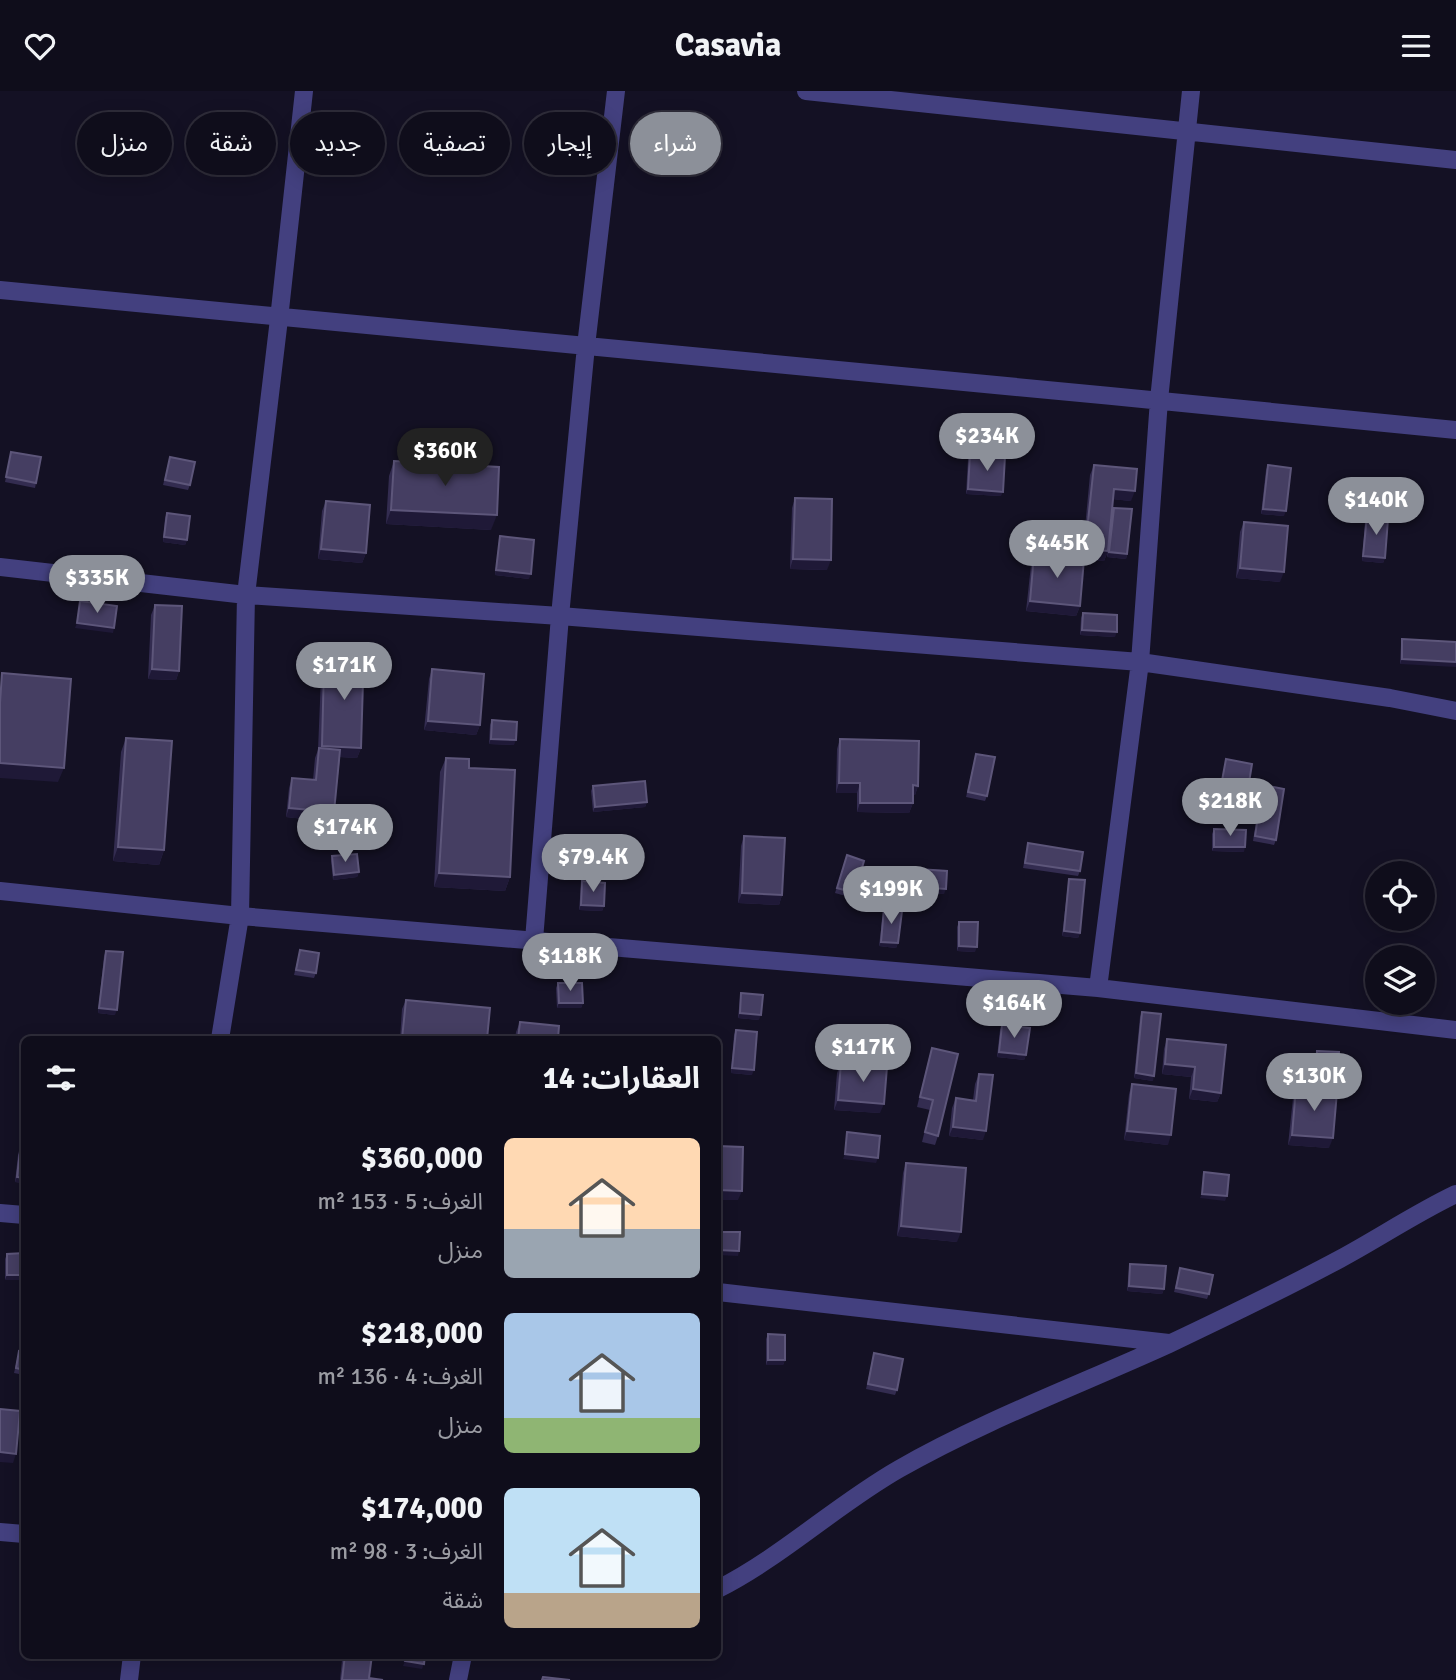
<!DOCTYPE html>
<html lang="ar">
<head>
<meta charset="utf-8">
<style>
  :root { --surface:#0f0d1b; --page:#1d1b28; --text:#f1f3f6; --muted:#9b9ca3; --line:#2f2d3a; --accent:#8c9099 }
  body { margin:0; font-family:Signika,"Noto Sans Arabic",sans-serif; background:var(--page); color:var(--text); direction:rtl; height:100vh; display:flex; flex-direction:column; font-size:26px; white-space:nowrap }
  * { box-sizing:border-box; margin:0 }
  p { font-size:23px; color:var(--muted) }
  .icon { flex:none; width:38px; height:38px; fill:none; stroke:currentColor; stroke-width:2; stroke-linecap:round; stroke-linejoin:round }
  .map { position:relative; flex:1; overflow:hidden; direction:ltr }
  .panel { position:absolute; left:21px; top:945px; width:700px; height:623px; display:flex; flex-direction:column; background:var(--surface); border-radius:10px; box-shadow:0 4px 18px #0003,0 0 0 2px var(--line); direction:rtl }
  .panel>* { flex:none }
  .top-card { position:absolute; left:21px; top:21px; width:700px; height:63px; direction:rtl; display:flex; gap:14px }
  .controls { position:absolute; left:1365px; top:770px; display:grid; gap:14px }
  .controls a { display:grid; place-items:center; width:70px; height:70px; border-radius:50%; background:var(--surface); box-shadow:0 4px 18px #0003,0 0 0 2px var(--line); font-size:35px }
  .price { position:absolute; translate:-50% -60px; padding:0 16px; border-radius:24px; background:var(--accent); color:#fff; font-size:23px; line-height:46px; filter:drop-shadow(0 2px 4px #0008) }
  .price::after { content:''; position:absolute; left:50%; top:42px; width:21px; height:16px; margin-left:-10px; background:inherit; clip-path:polygon(0 0,100% 0,50% 100%) }
  .price.active { background:#222; color:#fff }
  ul { padding:0; list-style:none }
  li { display:flex; align-items:center; gap:21px; height:175px; padding:0 21px }
  li span { display:grid; place-items:center; flex:none; width:196px; height:140px; border-radius:10px; color:#555 }
  li>.icon { margin-inline-start:auto }
  span .icon { width:84px; height:84px; fill:#fffc; stroke-width:1 }
  li b { font-size:30px }
  h2 { display:flex; justify-content:space-between; align-items:center; height:84px; padding:0 21px; font-size:30px }
  .pill { padding:0 24px; border-radius:32px; background:var(--surface); box-shadow:0 4px 18px #0003,0 0 0 2px var(--line); font-size:24px; line-height:63px }
  .pill.active { background:var(--accent); color:#fff }
  header { display:flex; justify-content:space-between; align-items:center; height:91px; padding:0 21px; background:var(--surface); font-size:32px; font-weight:700 }
  .map>svg:first-child { display:block }
</style>
</head>
<body>
<header><svg class="icon" aria-label="menu" viewBox="0 0 24 24"><path d="M4 6h16M4 12h16M4 18h16"/></svg>Casavia<svg class="icon" aria-label="heart" viewBox="0 0 24 24"><path d="M12 20l-8-8c-3-5 5-10 8-4 3-6 11-1 8 4z"/></svg></header>
<div class="map">
<svg width="1456" height="1589" viewBox="0 0 1456 1589">
  <rect width="100%" height="100%" fill="#141124"/>
  <g fill="none" stroke-linecap="round" stroke-linejoin="round">
    <path stroke="#43407f" stroke-width="18" d="M806,0L1456,69
      M0,199C485,250 971,289 1456,339
      M0,476L246,504L560,525L1140,571L1390,607L1456,620
      M0,800L240,825L1098,897L1456,939
      M534,849L560,525L586,255L616,0
      M1098,897L1140,571L1159,309L1191,0
      M220,948L240,825L246,504L279,228L304,0
      M0,1122L24,1124
      M718,1201L1169,1252
      M0,1441L24,1443
      M718,1498C783,1465 836,1414 899,1378C985,1329 1079,1294 1169,1253C1226,1226 1284,1198 1340,1168C1379,1147 1416,1122 1456,1103
      M129,1589L132,1564
      M458,1589L463,1564"/>
  </g>
  <path fill="#332c50" d="M11,361L36,392L35,397L5,391Z
    M970,363L1001,405L966,403L968,368Z
    M170,366L190,394L188,399L163,394Z
    M394,370L491,439L386,433L389,385Z
    M1094,374L1131,410L1113,408L1108,460L1104,470L1082,468L1090,384Z
    M1268,374L1284,425L1261,423L1266,379Z
    M795,407L827,479L790,478L792,417Z
    M326,410L366,462L362,472L318,468L322,420Z
    M1114,417L1127,463L1126,468L1107,466L1112,421Z
    M167,422L187,449L185,454L163,451L165,427Z
    M1367,425L1385,467L1383,472L1362,470L1365,430Z
    M1244,431L1280,491L1236,487L1240,441Z
    M1016,443L1039,459L1037,464L1080,515L1076,525L1026,520L1031,474L1034,464L1014,465V448Z
    M500,445L529,488L495,484L499,450Z
    M155,514L179,580L176,589L148,588L151,524Z
    M1083,522L1115,546L1080,544L1081,527Z
    M1402,548L1456,551L1400,573L1401,553Z
    M347,556L361,657L357,667L340,666L334,721L331,731L286,726L289,697L292,687L313,689L315,667L318,659L321,586L324,576H343V566Z
    M432,578L480,634L476,644L424,639L429,588Z
    M492,629L514,654L489,653L490,634Z
    M126,647L164,759L159,774L113,770L121,661Z
    M840,648L918,695L915,704H913V712L909,722L857,721V702H836L837,658Z
    M976,663L987,705L985,710L966,706Z
    M446,667L469,677L510,786L505,800L434,796L440,681Z
    M1226,668L1246,710L1244,715L1217,711Z
    M1263,694L1276,749L1274,754L1253,750L1261,699Z
    M593,695L647,711L645,716L593,721L591,700Z
    M1214,738L1244,761L1212,760V743Z
    M744,745L782,804L779,814L738,812L741,755Z
    M1028,752L1080,780L1078,785L1023,777Z
    M847,764L864,770L853,807L835,802Z
    M332,765L359,781L357,786L333,789L331,770Z
    M918,778L944,803L915,801L916,783Z
    M1069,788L1080,842L1078,847L1062,845L1068,793Z
    M582,790L604,815L602,820L579,819L581,795Z
    M884,817L898,852L896,857L879,855L883,822Z
    M959,831L975,861L957,860V836Z
    M300,859L316,882L314,887L294,884Z
    M106,860L115,924L98,922L104,865Z
    M558,892L583,912L581,917H557L556,897Z
    M741,902L759,929L738,927L740,907Z
    M406,909L487,948H400L402,918Z
    M1142,921L1153,990L1134,987L1140,926Z
    M520,931L558,948H515L516,941Z
    M1002,934L1026,964L1024,969L997,966L1000,939Z
    M736,939L752,984L731,982L734,944Z
    M1167,948L1221,1002L1217,1011L1189,1008L1191,986L1162,983L1164,958Z
    M932,957L938,1045L935,1054L922,1051L930,1019L917,1016L929,967Z
    M1317,960L1338,982L1336,987L1314,986L1315,965Z
    M841,972L880,1022L834,1019L837,982Z
    M979,983L983,1049L949,1045L952,1017L956,1007L973,1009L975,993Z
    M1132,993L1168,1054L1124,1049L1129,1003Z
    M1296,997L1329,1057L1288,1054L1293,1007Z
    M20,1060L24,1092L15,1091L18,1064Z
    M906,1072L957,1151L897,1145L903,1082Z
    M24,1162L5,1189V1168L7,1163Z
    M1130,1173L1164,1198L1162,1203L1127,1200L1129,1178Z
    M1180,1177L1209,1203L1207,1208L1174,1201Z
    M768,1243L785,1269L783,1274H766V1248Z
    M19,1260L24,1261V1284L14,1282Z
    M874,1262L897,1299L895,1304L866,1298Z
    M344,1564H372L369,1587L383,1589H340L342,1569Z"/>
  <path fill="#1f1937" d="M968,398L1003,401L1001,405L966,403Z
    M1114,398L1135,400L1131,410L1110,408Z
    M1263,418L1286,420L1284,425L1261,423Z
    M391,419L497,424L491,439L386,433Z
    M164,446L187,449L185,454L163,451Z
    M321,458L366,462L362,472L318,468Z
    M1085,458L1108,460L1104,470L1082,468Z
    M1039,459L1037,464L1014,465L1016,460Z
    M1109,461L1127,463L1126,468L1107,466Z
    M1363,465L1385,467L1383,472L1362,470Z
    M793,468L831,469L827,479L790,478Z
    M1240,477L1284,481L1280,491L1236,487Z
    M496,479L531,483L529,488L495,484Z
    M1030,510L1080,515L1076,525L1026,520Z
    M77,532L114,537L113,542L75,537Z
    M1082,539L1117,541L1115,546L1080,544Z
    M1402,568L1456,571V576L1400,573Z
    M152,578L179,580L176,589L148,588Z
    M428,630L480,634L476,644L424,639Z
    M491,648L516,649L514,654L489,653Z
    M322,655L361,657L357,667L318,665Z
    M0,672L64,677L58,691L0,687Z
    M839,692H860L857,702H836Z
    M913,694L918,695L915,704H910Z
    M647,711L645,716L593,721L595,716Z
    M860,712H913L909,722L857,721Z
    M289,717L334,721L331,731L286,726Z
    M118,756L164,759L159,774L113,770Z
    M1214,756H1245L1244,761L1212,760Z
    M359,781L357,786L333,789L334,784Z
    M439,782L510,786L505,800L434,796Z
    M917,796L946,798L944,803L915,801Z
    M742,802L782,804L779,814L738,812Z
    M581,814L604,815L602,820L579,819Z
    M1064,840L1080,842L1078,847L1062,845Z
    M881,851L898,852L896,857L879,855Z
    M959,855L977,856L975,861L957,860Z
    M559,912H583L581,917H557Z
    M99,917L117,919L115,924L98,922Z
    M740,922L761,924L759,929L738,927Z
    M999,961L1026,964L1024,969L997,966Z
    M1165,973L1195,976L1191,986L1162,983Z
    M732,977L754,979L752,984L731,982Z
    M1316,981L1338,982L1336,987L1314,986Z
    M1136,982L1154,985L1153,990L1134,987Z
    M1193,998L1221,1002L1217,1011L1189,1008Z
    M838,1009L884,1013L880,1022L834,1019Z
    M953,1036L986,1040L983,1049L949,1045Z
    M1127,1040L1171,1044L1168,1054L1124,1049Z
    M1292,1044L1333,1047L1329,1057L1288,1054Z
    M845,1063L878,1067L876,1072L843,1068Z
    M17,1086L24,1087V1092L15,1091Z
    M718,1099L742,1100L738,1109H718Z
    M1202,1103L1227,1105L1225,1110L1200,1107Z
    M901,1135L961,1141L957,1151L897,1145Z
    M718,1159L739,1160L738,1165L718,1164Z
    M7,1184H24V1189H5Z
    M1129,1195L1164,1198L1162,1203L1127,1200Z
    M768,1269H785L783,1274H766Z
    M0,1361L16,1363L13,1372L0,1371Z
    M405,1570L424,1573L422,1578L403,1575Z"/>
  <path fill="#453e62" stroke="#5d567a" stroke-width="2" d="M11,361L41,366L36,392L6,386Z
    M970,363L1005,365L1003,401L968,398Z
    M170,366L195,371L190,394L165,389Z
    M394,370L499,376L497,424L391,419Z
    M1094,374L1137,378L1135,400L1114,398L1108,460L1085,458Z
    M1268,374L1291,377L1286,420L1263,418Z
    M795,407L832,408L831,469L793,468Z
    M326,410L370,414L366,462L321,458Z
    M1114,417L1132,418L1127,463L1109,461Z
    M167,422L190,425L187,449L164,446Z
    M1367,425L1388,428L1385,467L1363,465Z
    M1244,431L1288,435L1284,481L1240,477Z
    M1016,443H1039V459L1016,460Z
    M500,445L534,449L531,483L496,479Z
    M1034,464L1084,468L1080,515L1030,510Z
    M80,510L117,515L114,537L77,532Z
    M155,514L182,515L179,580L152,578Z
    M1083,522L1117,524V541L1082,539Z
    M1402,548L1456,551V571L1402,568Z
    M347,556L364,557L361,657L322,655L324,576L347,577Z
    M432,578L484,583L480,634L428,630Z
    M2,582L71,588L64,677L0,672V612Z
    M492,629L517,631L516,649L491,648Z
    M126,647L172,650L164,759L118,756Z
    M840,648L919,650L918,695L913,694V712H860V692H839Z
    M319,657L340,659L334,721L289,717L292,687L316,689Z
    M976,663L995,666L987,705L968,701Z
    M446,667L469,668V677L515,679L510,786L439,782Z
    M1226,668L1252,673L1246,710L1219,706Z
    M645,690L647,711L595,716L593,695Z
    M1263,694L1284,698L1276,749L1255,745Z
    M1214,738L1246,739L1245,756H1214Z
    M744,745L785,747L782,804L742,802Z
    M1028,752L1083,761L1080,780L1025,772Z
    M357,763L359,781L334,784L332,765Z
    M847,764L864,770L855,802L837,797Z
    M918,778L947,780L946,798L917,796Z
    M1069,788L1085,789L1080,842L1064,840Z
    M582,790L605,792L604,815L581,814Z
    M884,817L902,820L898,852L881,851Z
    M959,831H978L977,856L959,855Z
    M300,859L319,862L316,882L296,879Z
    M106,860L123,861L117,919L99,917Z
    M558,892H582L583,912H559Z
    M741,902L763,904L761,924L740,922Z
    M406,909L490,917L487,948H402Z
    M1142,921L1161,923L1154,985L1136,982Z
    M520,931L559,935L558,948H518Z
    M1002,934L1030,937L1026,964L999,961Z
    M736,939L757,941L754,979L732,977Z
    M1167,948L1226,954L1221,1002L1193,998L1195,976L1165,973Z
    M932,957L958,963L938,1045L925,1041L933,1009L920,1006Z
    M1317,960L1339,961L1338,982L1316,981Z
    M841,972L887,976L884,1013L838,1009Z
    M979,983L993,984L986,1040L953,1036L956,1007L976,1010Z
    M1132,993L1176,998L1171,1044L1127,1040Z
    M1296,997L1337,1001L1333,1047L1292,1044Z
    M847,1041L880,1045L878,1067L845,1063Z
    M718,1055L743,1056L742,1100L718,1099Z
    M20,1060H24V1087L17,1086Z
    M906,1072L966,1077L961,1141L901,1135Z
    M1204,1081L1229,1084L1227,1105L1202,1103Z
    M718,1141H740L739,1160L718,1159Z
    M24,1162V1184H7V1163Z
    M1130,1173L1166,1175L1164,1198L1129,1195Z
    M1180,1177L1213,1184L1209,1203L1176,1197Z
    M768,1243L785,1244V1269H768Z
    M19,1260L24,1261V1279L16,1277Z
    M874,1262L903,1268L897,1299L868,1293Z
    M0,1318L20,1320L16,1363L0,1361Z
    M345,1564H372L369,1587L383,1589H342Z
    M406,1564H425L424,1573L405,1570Z
    M543,1586L570,1589H542Z"/>
</svg>
<div class="controls">
<a><svg class="icon" aria-label="locate" viewBox="0 0 24 24"><circle cx="12" cy="12" r="6"/><path d="M12 2v4M12 18v4M2 12h4M18 12h4"/></svg></a>
<a><svg class="icon" aria-label="layers" viewBox="0 0 24 24"><path d="M12 4l9 5-9 5-9-5zM3 14l9 5 9-5"/></svg></a>
</div>
<b class="price" style="left:987px;top:382px">$234K</b>
<b class="price active" style="left:445px;top:397px">$360K</b>
<b class="price" style="left:1376px;top:446px">$140K</b>
<b class="price" style="left:1057px;top:489px">$445K</b>
<b class="price" style="left:97px;top:524px">$335K</b>
<b class="price" style="left:344px;top:611px">$171K</b>
<b class="price" style="left:1230px;top:747px">$218K</b>
<b class="price" style="left:345px;top:773px">$174K</b>
<b class="price" style="left:593px;top:803px">$79.4K</b>
<b class="price" style="left:891px;top:835px">$199K</b>
<b class="price" style="left:570px;top:902px">$118K</b>
<b class="price" style="left:1014px;top:949px">$164K</b>
<b class="price" style="left:863px;top:993px">$117K</b>
<b class="price" style="left:1314px;top:1022px">$130K</b>
<div class="top-card">
<a class="pill active">شراء</a>
<a class="pill">إيجار</a>
<a class="pill">تصفية</a>
<a class="pill">جديد</a>
<a class="pill">شقة</a>
<a class="pill">منزل</a>
</div>
<section class="panel">
<h2>العقارات: 14<svg class="icon" aria-label="filters" viewBox="0 0 24 24"><path d="M4 7h16M4 17h16"/><circle cx="9" cy="7" r="2"/><circle cx="15" cy="17" r="2"/></svg></h2>
<ul>
<li><span style="background:linear-gradient(#ffd9b3 65%,#9aa5b1 0)"><svg class="icon" aria-label="home" viewBox="0 0 24 24"><path d="M3 11l9-7 9 7M6 9v11h12V9"/></svg></span><div><b>$360,000</b><p>الغرف: 5 · 153 m²</p><p>منزل</p></div></li>
<li><span style="background:linear-gradient(#a9c7e8 75%,#8fb573 0)"><svg class="icon" aria-label="home" viewBox="0 0 24 24"><path d="M3 11l9-7 9 7M6 9v11h12V9"/></svg></span><div><b>$218,000</b><p>الغرف: 4 · 136 m²</p><p>منزل</p></div></li>
<li><span style="background:linear-gradient(#bfe0f5 75%,#b9a48a 0)"><svg class="icon" aria-label="home" viewBox="0 0 24 24"><path d="M3 11l9-7 9 7M6 9v11h12V9"/></svg></span><div><b>$174,000</b><p>الغرف: 3 · 98 m²</p><p>شقة</p></div></li>
</ul>
</section>
</div>
</body>
</html>
